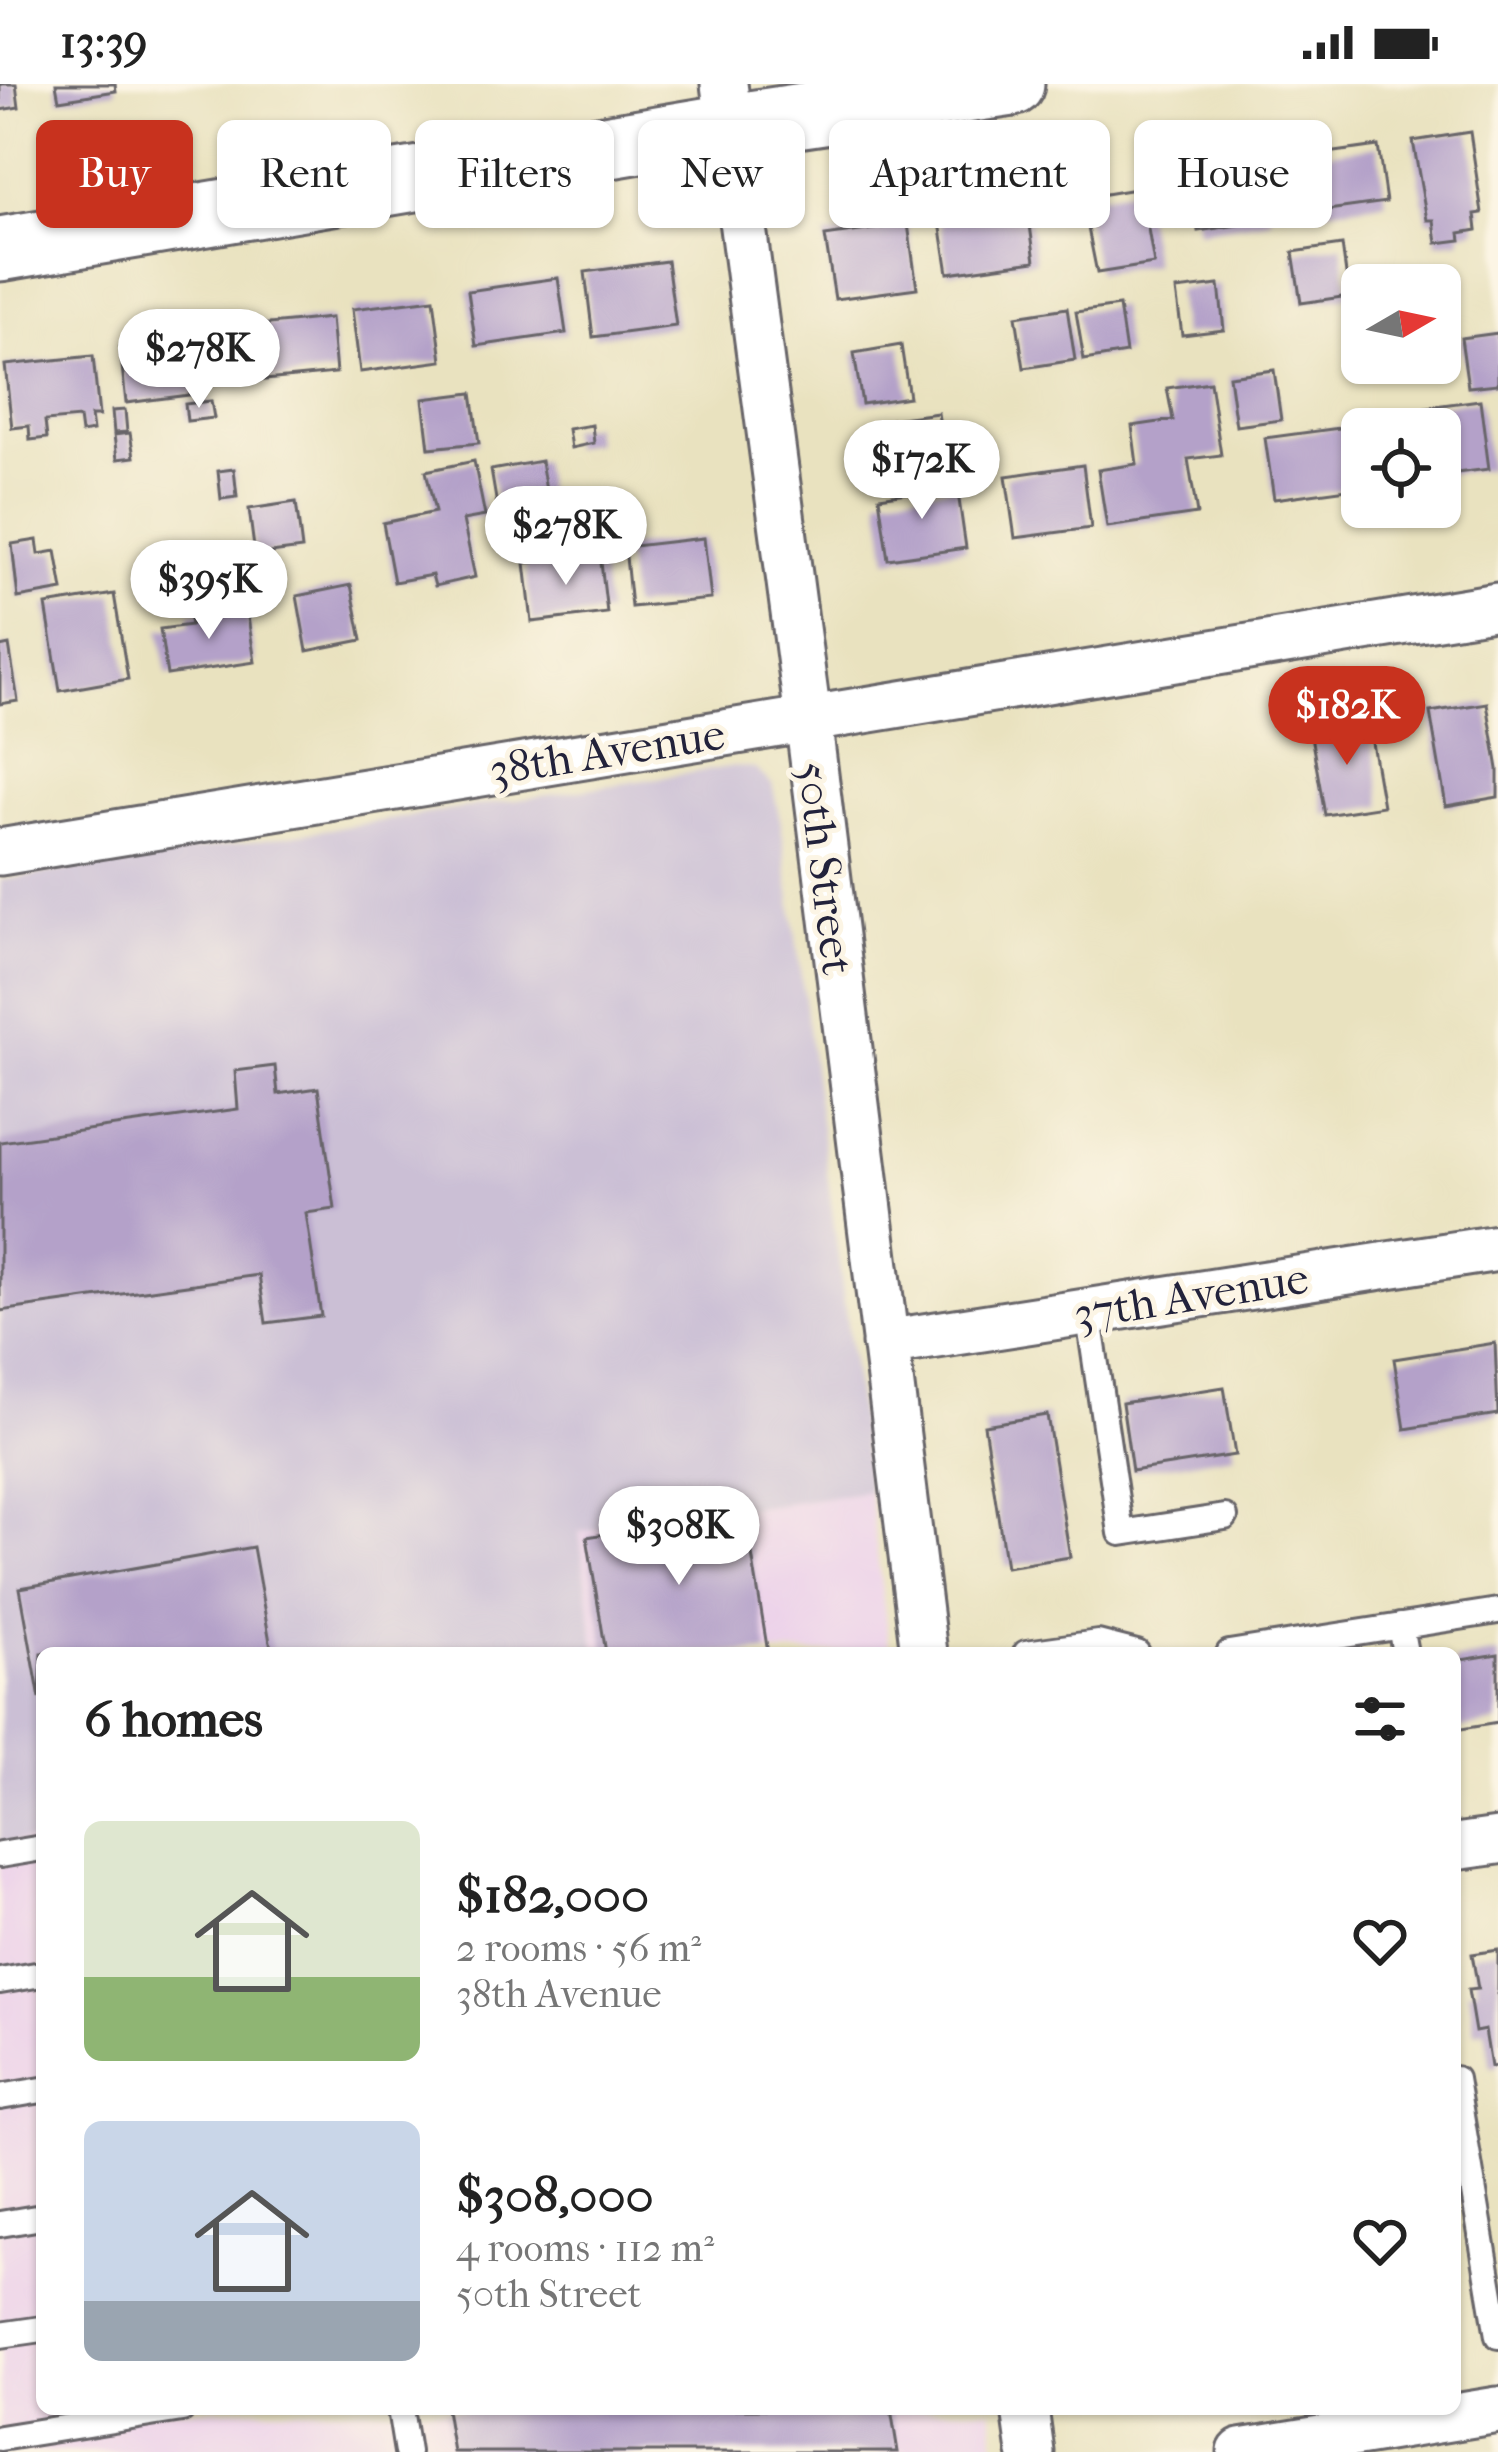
<!DOCTYPE html>
<html lang="en">
<head>
<meta charset="utf-8">
<style>
  :root { --surface:#fff; --page:#f6f6f6; --text:#222; --muted:#767676; --accent:#c8321e }
  body { margin:0; font-family:"IM FELL French Canon",serif; background:var(--page); color:var(--text); height:100vh; display:flex; flex-direction:column; font-size:45px; white-space:nowrap }
  * { box-sizing:border-box; margin:0 }
  p { font-size:39px; color:var(--muted) }
  .icon { flex:none; width:66px; height:66px; fill:none; stroke:currentColor; stroke-width:2; stroke-linecap:round; stroke-linejoin:round }
  .map { position:relative; flex:1; overflow:hidden }
  .panel { position:absolute; left:36px; top:1563px; width:1425px; height:768px; display:flex; flex-direction:column; background:var(--surface); border-radius:18px; box-shadow:0 3px 9px #0004 }
  .panel>* { flex:none }
  .banner { position:absolute; left:36px; top:36px; width:1428px; height:108px; display:flex; gap:24px }
  .needle { width:78px; rotate:81deg }
  .controls { position:absolute; left:1341px; top:180px; display:grid; gap:24px }
  .controls a { display:grid; place-items:center; width:120px; height:120px; border-radius:18px; background:var(--surface); box-shadow:0 3px 9px #0004; font-size:60px }
  .price { position:absolute; translate:-50% -102px; padding:0 27px; border-radius:42px; background:#fff; color:#222; font-size:39px; line-height:78px; filter:drop-shadow(0 3px 6px #0008) }
  .price::after { content:''; position:absolute; left:50%; top:72px; width:36px; height:27px; margin-left:-18px; background:inherit; clip-path:polygon(0 0,100% 0,50% 100%) }
  .price.current { background:var(--accent); color:#fff }
  ul { padding:0; list-style:none }
  li { display:flex; align-items:center; gap:36px; height:300px; padding:0 48px }
  li span { display:grid; place-items:center; flex:none; width:336px; height:240px; border-radius:18px; color:#555 }
  li>.icon { margin-inline-start:auto }
  span .icon { width:144px; height:144px; fill:#fffc; stroke-width:1 }
  li b { font-size:51px }
  h2 { display:flex; justify-content:space-between; align-items:center; height:144px; padding:0 48px; font-size:51px }
  .pill { padding:0 42px; border-radius:18px; background:var(--surface); box-shadow:0 3px 9px #0004; font-size:42px; line-height:108px }
  .pill.current { background:var(--accent); color:#fff }
  .status { display:flex; justify-content:space-between; align-items:center; height:84px; padding:0 60px; background:var(--surface); direction:ltr }
  .status svg { height:33px; fill:currentColor }
  .map>svg:first-child { display:block }
</style>
</head>
<body>
<div class="status"><b>13:39</b><svg viewBox="0 0 49 12"><path d="M0 12V9h3v3zM5 12V6h3v6zM10 12V3h3v9zM15 12V0h3v12zM26 1h20v11H26zM47 4h2v5h-2z"/></svg></div>
<div class="map">
<svg width="1498" height="2368" viewBox="0 0 1498 2368">
  <rect width="100%" height="100%" fill="#fcf5e5"/>
  <filter id="ink" filterUnits="userSpaceOnUse"><feTurbulence type="fractalNoise" baseFrequency=".00833" numOctaves="2"/><feDisplacementMap in="SourceGraphic" scale="24" xChannelSelector="R" yChannelSelector="G"/><feConvolveMatrix kernelMatrix="1 2 1 2 8 2 1 2 1" color-interpolation-filters="sRGB"/></filter>
  <filter id="wash" filterUnits="userSpaceOnUse"><feTurbulence type="fractalNoise" baseFrequency=".004" numOctaves="4" result="noise"/><feDisplacementMap in="SourceGraphic" scale="48" xChannelSelector="R" yChannelSelector="G"/><feGaussianBlur stdDeviation="2.7" result="paint"/><feColorMatrix in="noise" values="0 0 0 0 0 0 0 0 0 0 0 0 0 0 0 0 0 1.4 0 .05"/><feComposite in="paint" operator="in"/></filter>
  <g filter="url(#wash)">
    <rect width="100%" height="100%" fill="#e9e2bf"/>
    <path fill="#ecd1ea" d="M869,1407L890,1569H596L579,1448Z
      M42,1754V2325H991L997,2368H0V1762Z"/>
    <path fill="#cbbfd5" d="M735,682L754,684L772,700L781,739L869,1407L579,1448L596,1569H42V1754L0,1761V796Z"/>
    <g id="blocks">
      <path fill="#b4a1c9" d="M0,0H16L19,23L0,26Z
        M56,0H115L116,7L59,16Z
        M1470,48L1482,129L1475,130L1477,146L1460,149L1461,156L1437,159L1434,136H1427L1413,57Z
        M1378,62L1386,118L1306,129L1299,73Z
        M1263,79L1271,136L1198,147L1189,90Z
        M1141,104L1154,180L1097,189L1082,114Z
        M1027,120L1035,177L948,189L939,132Z
        M908,140L917,204L835,215L825,152Z
        M1342,161L1349,212L1301,219L1293,168Z
        M667,177L676,242L593,253L585,188Z
        M558,194L566,249L476,262L468,207Z
        M1219,201L1224,246L1182,251L1176,206Z
        M434,215L442,277L360,288L352,225Z
        M1119,222L1126,269L1084,276L1076,228Z
        M1067,224L1075,276L1024,284L1016,232Z
        M331,234L336,289L254,297L248,242Z
        M1498,249V300L1468,303L1461,254Z
        M198,254L205,309L126,319L120,263Z
        M901,261L909,313L862,320L854,269Z
        M93,272L99,332H91L93,347L81,349L79,334L45,337L47,354L30,356L29,342L12,344L5,281Z
        M1274,286L1281,336L1236,342L1229,292Z
        M1210,298L1221,371L1188,375L1197,430L1107,443L1098,386L1137,380L1132,342L1173,336L1167,304Z
        M472,309L479,359L429,364L423,315Z
        M1480,316L1489,385L1440,391V345H1399L1397,327Z
        M211,317L214,334L187,337L185,320Z
        M125,326L127,348L114,349L112,327Z
        M938,329L945,373L899,379L893,335Z
        M592,341L594,359L571,364L568,345Z
        M1362,341V403L1274,415L1265,354Z
        M130,349L134,373L117,375L114,351Z
        M474,377L485,432L463,436L475,493L435,502L432,491L394,498L383,439L435,428L426,387Z
        M541,377L550,430L500,439L491,386Z
        M1083,381L1091,444L1015,454L1006,392Z
        M234,385L237,413L221,415L218,387Z
        M957,402L966,464L888,475L879,413Z
        M296,418L302,465L255,471L249,425Z
        M704,454L711,515L631,523L625,463Z
        M37,456L39,470L56,467L63,506L18,514L12,460Z
        M600,470L607,529L532,538L525,479Z
        M351,501L362,556L307,567L297,512Z
        M114,510L128,595L60,607L46,521Z
        M246,521L255,578L167,591L160,545L191,541L189,530Z
        M9,561L18,617L0,620V563Z
        M1487,619L1498,685V713L1446,722L1430,628Z
        M1368,636L1383,722L1325,731L1310,646Z
        M275,982L278,1010L318,1004L335,1125L306,1129L321,1232L266,1239L259,1191L0,1227V1058L238,1025L235,987Z
        M1495,1259L1498,1330L1405,1345L1394,1275Z
        M1224,1303L1235,1371L1132,1387L1122,1319Z
        M1047,1331L1070,1473L1006,1483L984,1341Z
        M745,1427L768,1569H606L587,1453Z
        M253,1463L272,1569H42L40,1615L20,1504Z
        M1498,1570V1639L1455,1646V1577Z
        M1498,1866V1982L1491,1983L1485,1946L1475,1948L1468,1906L1478,1905L1472,1870Z
        M446,2325H891L898,2368H453Z"/>
    </g>
  </g>
  <g filter="url(#ink)">
    <use href="#blocks" fill-opacity="0" stroke="#686569" stroke-width="3"/>
    <g fill="none" stroke-linecap="round" stroke-linejoin="round">
      <g stroke="#686569" stroke-width="30">
        <path id="service" d="M1088,1227L1121,1449L1225,1433
          M1400,1542L1405,1569
          M1026,1569L1098,1559L1137,1569
          M1229,1569L1498,1527
          M0,1771L42,1764
          M0,1897L42,1890
          M1455,1995L1498,2252
          M0,2013L42,2006
          M0,2140L42,2133
          M0,2251L42,2245
          M400,2325L407,2368
          M0,2354L182,2325"/>
      </g>
      <g stroke="#686569" stroke-width="51">
        <path id="minor" d="M724,0L808,634L924,1569
          M0,768L1498,522
          M885,1259L1498,1164
          M1455,1763L1498,1757
          M1025,2325L1031,2368
          M1241,2368L1498,2326"/>
      </g>
      <g stroke="#686569" stroke-width="69">
        <path id="secondary" d="M0,165L729,42L1012,0"/>
      </g>
      <use href="#service" stroke="#fff" stroke-width="24"/>
      <use href="#minor" stroke="#fff" stroke-width="45"/>
      <use href="#secondary" stroke="#fff" stroke-width="63"/>
    </g>
  </g>
  <g text-anchor="middle" stroke-width="10" stroke-linejoin="round" paint-order="stroke">
    <g font-size="45" fill="#22223b" stroke="#fcf5e5">
      <text transform="translate(607 667) rotate(-9)" y="16">38th Avenue</text>
      <text transform="translate(826 784) rotate(83)" y="16">50th Street</text>
      <text transform="translate(1191 1211) rotate(-9)" y="16">37th Avenue</text>
    </g>
  </g>
</svg>
<div class="controls">
<a><svg class="needle" viewBox="-14 -14 28 28"><path d="M0-13l5 13h-10z" fill="#e53935"/><path d="M0 13l5-13h-10z" fill="#767676"/></svg></a>
<a><svg class="icon" aria-label="locate" viewBox="0 0 24 24"><circle cx="12" cy="12" r="6"/><path d="M12 2v4M12 18v4M2 12h4M18 12h4"/></svg></a>
</div>
<b class="price" style="left:199px;top:327px">$278K</b>
<b class="price" style="left:922px;top:438px">$172K</b>
<b class="price" style="left:566px;top:504px">$278K</b>
<b class="price" style="left:209px;top:558px">$395K</b>
<b class="price current" style="left:1347px;top:684px">$182K</b>
<b class="price" style="left:679px;top:1504px">$308K</b>
<div class="banner">
<a class="pill current">Buy</a>
<a class="pill">Rent</a>
<a class="pill">Filters</a>
<a class="pill">New</a>
<a class="pill">Apartment</a>
<a class="pill">House</a>
</div>
<section class="panel">
<h2>6 homes<svg class="icon" aria-label="filters" viewBox="0 0 24 24"><path d="M4 7h16M4 17h16"/><circle cx="9" cy="7" r="2"/><circle cx="15" cy="17" r="2"/></svg></h2>
<ul>
<li><span style="background:linear-gradient(#dfe7d0 65%,#8fb573 0)"><svg class="icon" aria-label="home" viewBox="0 0 24 24"><path d="M3 11l9-7 9 7M6 9v11h12V9"/></svg></span><div><b>$182,000</b><p>2 rooms · 56 m²</p><p>38th Avenue</p></div><svg class="icon" aria-label="heart" viewBox="0 0 24 24"><path d="M12 20l-8-8c-3-5 5-10 8-4 3-6 11-1 8 4z"/></svg></li>
<li><span style="background:linear-gradient(#c9d6e8 75%,#9aa5b1 0)"><svg class="icon" aria-label="home" viewBox="0 0 24 24"><path d="M3 11l9-7 9 7M6 9v11h12V9"/></svg></span><div><b>$308,000</b><p>4 rooms · 112 m²</p><p>50th Street</p></div><svg class="icon" aria-label="heart" viewBox="0 0 24 24"><path d="M12 20l-8-8c-3-5 5-10 8-4 3-6 11-1 8 4z"/></svg></li>
</ul>
</section>
</div>
</body>
</html>
